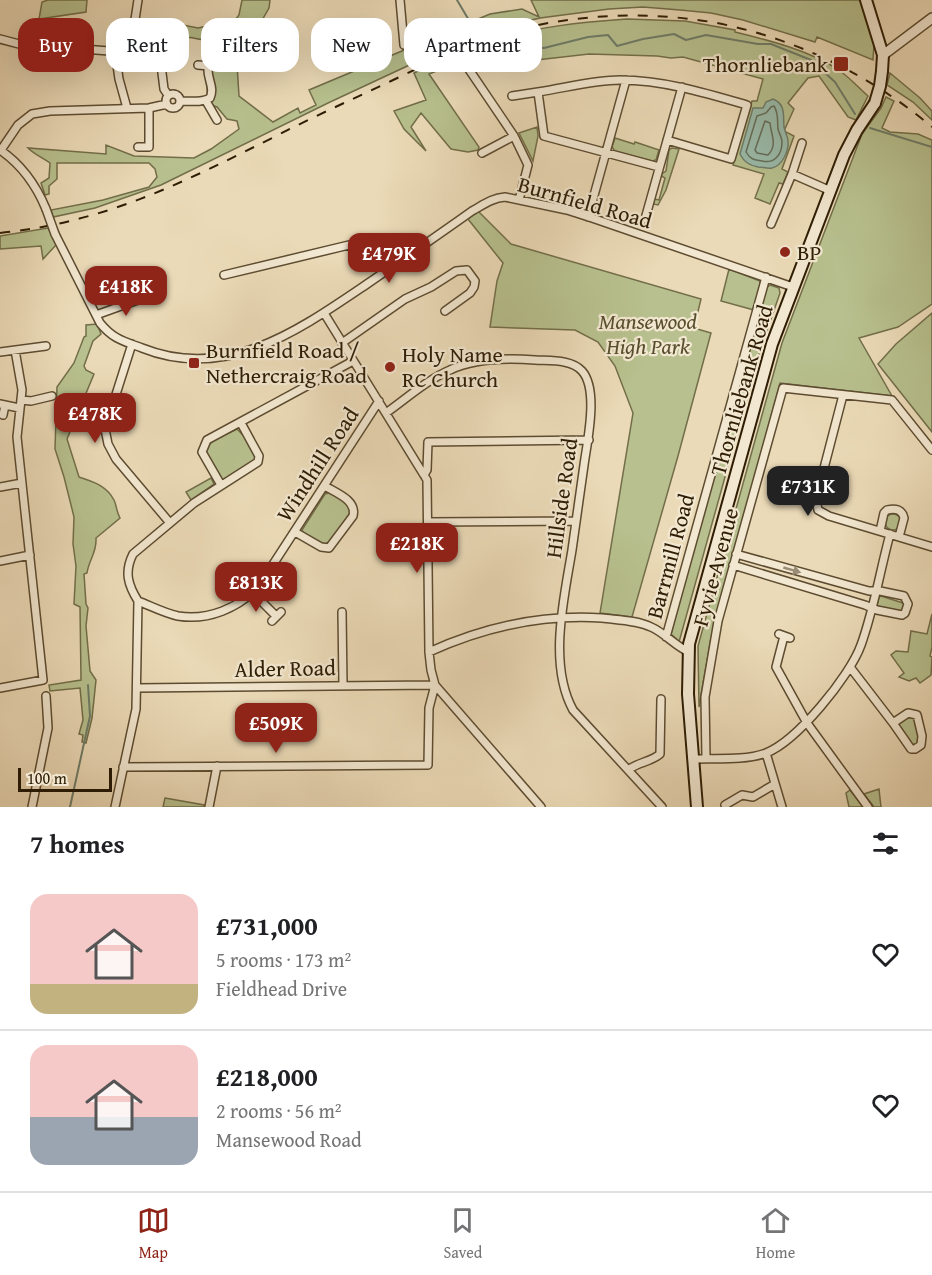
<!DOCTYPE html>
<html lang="en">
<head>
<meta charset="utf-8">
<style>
  :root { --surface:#fff; --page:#f6f6f6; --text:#202124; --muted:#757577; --line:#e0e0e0; --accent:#8f2418 }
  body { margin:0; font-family:"Gentium Book Plus",serif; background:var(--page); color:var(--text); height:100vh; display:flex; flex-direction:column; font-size:22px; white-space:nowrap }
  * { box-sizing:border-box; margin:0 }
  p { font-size:20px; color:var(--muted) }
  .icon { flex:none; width:33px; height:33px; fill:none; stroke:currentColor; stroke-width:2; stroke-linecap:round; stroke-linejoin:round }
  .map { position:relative; height:807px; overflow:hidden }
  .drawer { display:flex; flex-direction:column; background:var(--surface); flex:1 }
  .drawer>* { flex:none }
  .banner { position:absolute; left:18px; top:18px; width:600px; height:54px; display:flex; gap:12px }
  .scale { position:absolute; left:18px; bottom:15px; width:94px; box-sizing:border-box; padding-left:6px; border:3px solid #2e1d04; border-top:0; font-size:16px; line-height:21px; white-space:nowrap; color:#2e1d04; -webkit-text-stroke:4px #f2e7d0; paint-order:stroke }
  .price { position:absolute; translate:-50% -51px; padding:0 14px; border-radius:12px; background:var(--accent); color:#fff; font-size:20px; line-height:39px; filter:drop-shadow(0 2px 3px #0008) }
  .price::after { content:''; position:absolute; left:50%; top:36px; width:18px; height:14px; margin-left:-9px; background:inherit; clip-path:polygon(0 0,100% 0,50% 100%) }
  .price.active { background:#222; color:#fff }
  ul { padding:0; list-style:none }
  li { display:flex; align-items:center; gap:18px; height:150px; padding:0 30px }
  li+li { border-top:2px solid var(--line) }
  li span { display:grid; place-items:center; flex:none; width:168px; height:120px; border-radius:18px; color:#555 }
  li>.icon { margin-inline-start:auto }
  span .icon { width:72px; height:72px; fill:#fffc; stroke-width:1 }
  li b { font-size:26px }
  h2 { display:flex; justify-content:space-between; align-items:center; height:72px; padding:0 30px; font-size:26px }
  .tag { padding:0 21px; border-radius:18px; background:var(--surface); box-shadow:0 6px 24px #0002; font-size:21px; line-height:54px }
  .tag.active { background:var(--accent); color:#fff }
  .tab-bar { display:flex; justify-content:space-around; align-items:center; height:84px; border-top:2px solid var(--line); background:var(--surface); font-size:16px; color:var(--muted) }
  .tab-bar a { display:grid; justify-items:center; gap:3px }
  .tab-bar .active { color:var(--accent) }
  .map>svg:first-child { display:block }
</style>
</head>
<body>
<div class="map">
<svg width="932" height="807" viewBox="0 0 932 807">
  <rect width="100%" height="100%" fill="#ebdab7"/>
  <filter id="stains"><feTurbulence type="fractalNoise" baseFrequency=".00333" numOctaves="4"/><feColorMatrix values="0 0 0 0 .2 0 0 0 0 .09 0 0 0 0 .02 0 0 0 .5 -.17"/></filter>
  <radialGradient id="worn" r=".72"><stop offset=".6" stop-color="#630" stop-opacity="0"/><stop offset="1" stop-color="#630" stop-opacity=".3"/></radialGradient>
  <path fill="#b7c08e" stroke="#726e49" stroke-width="1.5" d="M48,0H87L86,12L39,19L42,2Z
    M242,0H270L269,8L237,64L239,96L273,122L298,108L300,113L316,105L309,90L490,14L522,9L539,17L531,0H860L874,44L873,60L817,37L815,42L743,20L711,13L680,10L643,7L609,9L540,18L498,28L448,47L328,103L161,185L95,208L53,217L51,210L103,200L149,187L157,177L155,169L149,163H57V179L49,186V194L45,195L41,183L49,178L50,163C42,157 35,155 28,148L106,154V145L134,156L194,158L211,149L239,129L237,121L227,119L217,107L214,106L211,103C219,91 212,78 211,64L218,65C223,59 224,50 220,43C206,42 188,34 175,39C171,41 166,46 162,48L173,23L198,28L222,23L231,25L239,15Z
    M627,19L685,21L735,30V32C768,40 812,51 840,71C850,78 859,88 868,96L856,120L848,117L819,76L808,78L788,103L794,109L784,131L794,136L782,169L788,172L783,184L779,183L770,204L755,198L764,174L733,165L752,101H757L763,79L683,57L671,58L657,56L589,54L493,65L481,53L429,74L479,147L478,150L468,152L451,149L421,113L411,127L426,151L404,129L394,111L426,100L414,73C439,61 464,49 490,41C535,27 581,22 627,19Z
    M890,73L920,98L932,111V120L913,102L887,85Z
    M886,97L894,101L882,128L890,132L918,134L932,140V304L898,327L859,338L892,396L780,383L711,638L699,707L698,646L782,343L862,134L881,108Z
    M537,127L538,136L533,161L519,133Z
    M615,138L634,144L635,142L659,150L656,160L652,161L615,151L612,147Z
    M672,148L679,149L666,190L658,205L653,204L654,199L659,200L665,178L660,175L666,171L669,150Z
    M478,211L511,244L701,299L694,328L711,333L678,456L632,617L600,613L633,413L615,366L598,342L575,330L490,327L497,281L503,263L468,219Z
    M48,228L57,244L43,259L41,246L0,249V236Z
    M729,269L760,281V286L754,310L721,301Z
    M770,285L779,288L780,293L761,348L679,642L671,634L705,507L733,417L759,312L766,288Z
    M932,313V432L878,364L896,344Z
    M97,324L101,334L93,341L84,366L86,370L94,374L67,439L79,477C93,482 106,485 114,500C117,506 116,511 120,518L96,538C97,553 89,559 87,573L84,574L86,604L88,608L86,626L90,671L96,680L92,718L86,743L82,742L83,735L79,734L83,720L80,688L50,691L49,685L81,680L80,607L74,604L76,566L73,544L74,517L64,477L55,449L57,387L74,363L84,337L86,336V325Z
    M237,429L247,439L256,458L254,462L224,480L220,479L205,451L212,441Z
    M211,478L214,484L191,500L186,492Z
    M329,493C338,496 351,502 350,513L331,542L324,544L304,534L302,530L325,494Z
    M885 522a8 8 0 1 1 16 0a8 8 0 1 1-16 0Z
    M881,596L906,604L901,613L879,608L877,605L879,597Z
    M932,614V647L930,656L932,657L931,675L920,683L916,678L909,681L899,677L904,673L891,655L896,651L908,652L911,631L927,634Z
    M909,716L916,718L919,741L915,745L912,744L899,725L900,722Z
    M879,789L881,807H874L864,794Z
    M850,790L863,807H849L846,793Z
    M165,798L204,805V807H163Z"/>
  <path fill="#99bbab" stroke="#6e7c68" stroke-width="1.5" d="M773,99C786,104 783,116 784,127C785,132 788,137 788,141C789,151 782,166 772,168C768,169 762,167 758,167C749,165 744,162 740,154L753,108H763L766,102Z"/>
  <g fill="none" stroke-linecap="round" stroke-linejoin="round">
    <path stroke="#646c58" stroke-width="1.5" d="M774,106C779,114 777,120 778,129C779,133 782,138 782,142C782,155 774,164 762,161C754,160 750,159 746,152L757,116L766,113L771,107Z
      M765,121L770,123C771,135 778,145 768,155L757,153L755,150Z"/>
    <path stroke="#6e7c68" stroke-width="2" d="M457,0L473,27
      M483,46L502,48L526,46L544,48L588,37L608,35L617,46L643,39L674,34L686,40L706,35L758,44H771L811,60L835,82L855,114
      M870,128L932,147
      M70,807L90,716L88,685"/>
    <g stroke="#5d4c31" stroke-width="10">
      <path id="minor" d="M400,0L404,45
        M0,39L19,44L109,51L119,54
        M161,65L164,89L168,95
        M198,65L209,66
        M466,65L514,136L528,165L519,200
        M166 101a7 7 0 1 1 14 0a7 7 0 1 1-14 0Z
        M512,96L538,92
        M181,101C191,101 201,103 210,98C215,87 207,79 208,68C209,60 213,53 213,44
        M206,101L217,120
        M127,108L119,79L117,65L119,54L134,26L138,0
        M138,147H149V108
        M0,150C22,165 36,185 46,209
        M1,150L18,125L32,114L50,111L149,108L167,104
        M482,153L514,136
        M659,167L544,136L538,92C565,88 594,80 620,80C663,80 706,93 747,105L731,159L667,140
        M792,174L831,191
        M588,217L626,80
        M645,219L682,87
        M771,224L792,174L802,143
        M55,234L100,323C113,339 123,341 142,348C227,382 299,330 367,284C402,260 437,236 472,211C483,205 492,198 505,197L567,210L592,218L793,287
        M224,275L349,245L370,250L379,256L389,269
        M324,313L427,480L429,652L431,670L435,685L541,807
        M96,315L149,296
        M342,343L405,299L431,287L456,271L467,270L475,281L474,287L470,293L445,311
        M132,344L105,429L108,444L116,459L170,523
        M0,352L46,346
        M843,395L816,499L818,510L829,516L932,547
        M22,400L31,401L52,396
        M0,404L19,408
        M386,413C407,398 427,380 450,370C475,358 508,358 535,360C550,361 571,359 582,371C599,390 587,442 584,465C580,493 576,522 572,550C564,599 548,664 573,710L662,807
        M3,415L5,405
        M424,475L427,470L428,442L589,440
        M221,485L202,452L207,440L353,361
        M0,487L22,483
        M428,522L576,521
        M880,531L884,513L887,510C895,508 902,509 904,518L899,537
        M295,532L321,547L329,548L353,516C357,500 336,493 325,486
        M0,561L30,555
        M733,565L865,605L877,610L902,615L905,613L908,604L904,596L880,591H869L736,554
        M253,593L276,616
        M138,601C151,606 164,613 178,616C208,621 239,608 259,586L379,401
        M138,601C128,585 124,572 133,554L194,503L258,462L259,456L241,423
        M342,612L343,685
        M272,621L281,612
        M779,634L790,638
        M784,636L776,667L807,723L868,807
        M666,637L766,277
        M429,652C484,627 540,614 602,618C618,620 636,620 651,627C665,633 675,646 689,652
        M850,667L893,723L908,713L917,715L922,736L921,745L915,749H911L893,723
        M0,688L43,680L17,437L22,390L15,350
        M766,753L782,807
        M706,758L705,697L718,621L783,388L892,400L932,450
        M693,759C716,758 744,761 766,753C797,741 850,676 861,645C874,609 880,571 890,534
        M123,767L428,765L429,708L435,685L137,688
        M628,770C638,762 651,762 660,754L661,699
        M725,805L742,795L753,797L775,784
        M32,807L48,728L46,696
        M115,807L136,709L138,601
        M209,807L217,766"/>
    </g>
    <g stroke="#5d4c31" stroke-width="12">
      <path id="tertiary" d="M883,55L932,18"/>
    </g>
    <g stroke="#2e1d04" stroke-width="14">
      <path id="secondary" d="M866,0L883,55L882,71
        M697,807L688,694L689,644L772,344L844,155L857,130L875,103"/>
    </g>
    <use href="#minor" stroke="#f2e7d0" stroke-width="7"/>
    <use href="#tertiary" stroke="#f2e7d0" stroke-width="9"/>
    <use href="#secondary" stroke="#f2e7d0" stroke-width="10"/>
    <path stroke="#2e1d04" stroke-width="2" stroke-dasharray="10 10" stroke-linecap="butt" d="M0,233C107,222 184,182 278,135C315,116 353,99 391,81C427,64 461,47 498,35C568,14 645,10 717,23C797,39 870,75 932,127"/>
    <g stroke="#5d4c31" stroke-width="10" stroke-linecap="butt">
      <path id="minor-bridge" d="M46,209L55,234"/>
    </g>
    <g stroke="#2e1d04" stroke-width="14" stroke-linecap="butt">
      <path id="secondary-bridge" d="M875,103L880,86L882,71"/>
    </g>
    <use href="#minor-bridge" stroke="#f2e7d0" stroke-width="7"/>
    <use href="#secondary-bridge" stroke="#f2e7d0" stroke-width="10"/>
  </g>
  <defs><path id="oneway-solid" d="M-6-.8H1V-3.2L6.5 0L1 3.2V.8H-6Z" transform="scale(1.5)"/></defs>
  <use fill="#9a8c74" href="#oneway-solid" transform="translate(792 570) rotate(16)"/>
  <g fill="#8f2418" stroke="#f2e7d0" stroke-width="2">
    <rect x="833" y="56" width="16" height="16" rx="3"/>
    <circle cx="785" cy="252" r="6"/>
    <rect x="188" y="357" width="12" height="12" rx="3"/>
    <circle cx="390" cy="367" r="6"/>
  </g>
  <g text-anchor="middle" stroke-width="4.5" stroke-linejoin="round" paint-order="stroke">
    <g font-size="22" fill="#2e1d04" stroke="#f2e7d0" text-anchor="start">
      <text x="828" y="72" text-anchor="end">Thornliebank</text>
      <text x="797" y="260">BP</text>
      <text x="206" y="358">Burnfield Road /<tspan x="206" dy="25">Nethercraig Road</tspan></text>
      <text x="402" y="362">Holy Name<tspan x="402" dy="25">RC Church</tspan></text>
    </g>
    <g font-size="22" fill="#2e1d04" stroke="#f2e7d0">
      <text transform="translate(585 202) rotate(16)" y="8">Burnfield Road</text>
      <text transform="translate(741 390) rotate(-74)" y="8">Thornliebank Road</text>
      <text transform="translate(317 464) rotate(-57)" y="8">Windhill Road</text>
      <text transform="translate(561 498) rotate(-82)" y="8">Hillside Road</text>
      <text transform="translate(670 556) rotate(-75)" y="8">Barrmill Road</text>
      <text transform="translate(715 567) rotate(-75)" y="8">Fyvie Avenue</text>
      <text transform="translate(285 668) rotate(-1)" y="8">Alder Road</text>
    </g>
    <g font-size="22" font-style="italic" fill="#574e2d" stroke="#f2e7d0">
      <text x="648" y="329">Mansewood<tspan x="648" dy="25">High Park</tspan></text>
    </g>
  </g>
  <rect width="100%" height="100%" filter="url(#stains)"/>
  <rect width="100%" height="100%" fill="url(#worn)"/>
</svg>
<div class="scale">100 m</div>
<b class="price" style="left:389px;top:284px">£479K</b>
<b class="price" style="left:126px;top:317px">£418K</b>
<b class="price" style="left:95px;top:444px">£478K</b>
<b class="price active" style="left:808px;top:517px">£731K</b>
<b class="price" style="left:417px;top:574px">£218K</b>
<b class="price" style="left:256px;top:613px">£813K</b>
<b class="price" style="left:276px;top:754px">£509K</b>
<div class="banner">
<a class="tag active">Buy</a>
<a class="tag">Rent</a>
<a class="tag">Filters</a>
<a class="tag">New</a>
<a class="tag">Apartment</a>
</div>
</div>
<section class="drawer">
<h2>7 homes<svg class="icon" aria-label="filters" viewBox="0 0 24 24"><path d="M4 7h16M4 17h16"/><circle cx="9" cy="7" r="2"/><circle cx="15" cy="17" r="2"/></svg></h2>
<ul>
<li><span style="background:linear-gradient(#f6c9c9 75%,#c2b280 0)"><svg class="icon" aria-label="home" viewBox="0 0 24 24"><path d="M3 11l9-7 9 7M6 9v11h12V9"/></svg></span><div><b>£731,000</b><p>5 rooms · 173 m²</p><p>Fieldhead Drive</p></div><svg class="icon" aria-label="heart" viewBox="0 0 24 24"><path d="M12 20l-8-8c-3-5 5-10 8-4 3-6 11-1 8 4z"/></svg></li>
<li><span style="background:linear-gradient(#f6c9c9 60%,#9aa5b1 0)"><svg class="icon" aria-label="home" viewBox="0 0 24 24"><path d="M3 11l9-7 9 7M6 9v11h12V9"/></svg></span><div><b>£218,000</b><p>2 rooms · 56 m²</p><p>Mansewood Road</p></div><svg class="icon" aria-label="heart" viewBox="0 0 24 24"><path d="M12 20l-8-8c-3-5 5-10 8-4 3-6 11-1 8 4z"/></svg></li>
</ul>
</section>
<nav class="tab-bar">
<a class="active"><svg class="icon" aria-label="map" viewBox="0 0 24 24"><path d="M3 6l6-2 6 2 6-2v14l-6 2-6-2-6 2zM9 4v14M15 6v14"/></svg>Map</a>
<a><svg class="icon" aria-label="saved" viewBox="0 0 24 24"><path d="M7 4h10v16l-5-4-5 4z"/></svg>Saved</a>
<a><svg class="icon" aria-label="home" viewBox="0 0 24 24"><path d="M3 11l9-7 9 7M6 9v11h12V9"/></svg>Home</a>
</nav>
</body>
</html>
